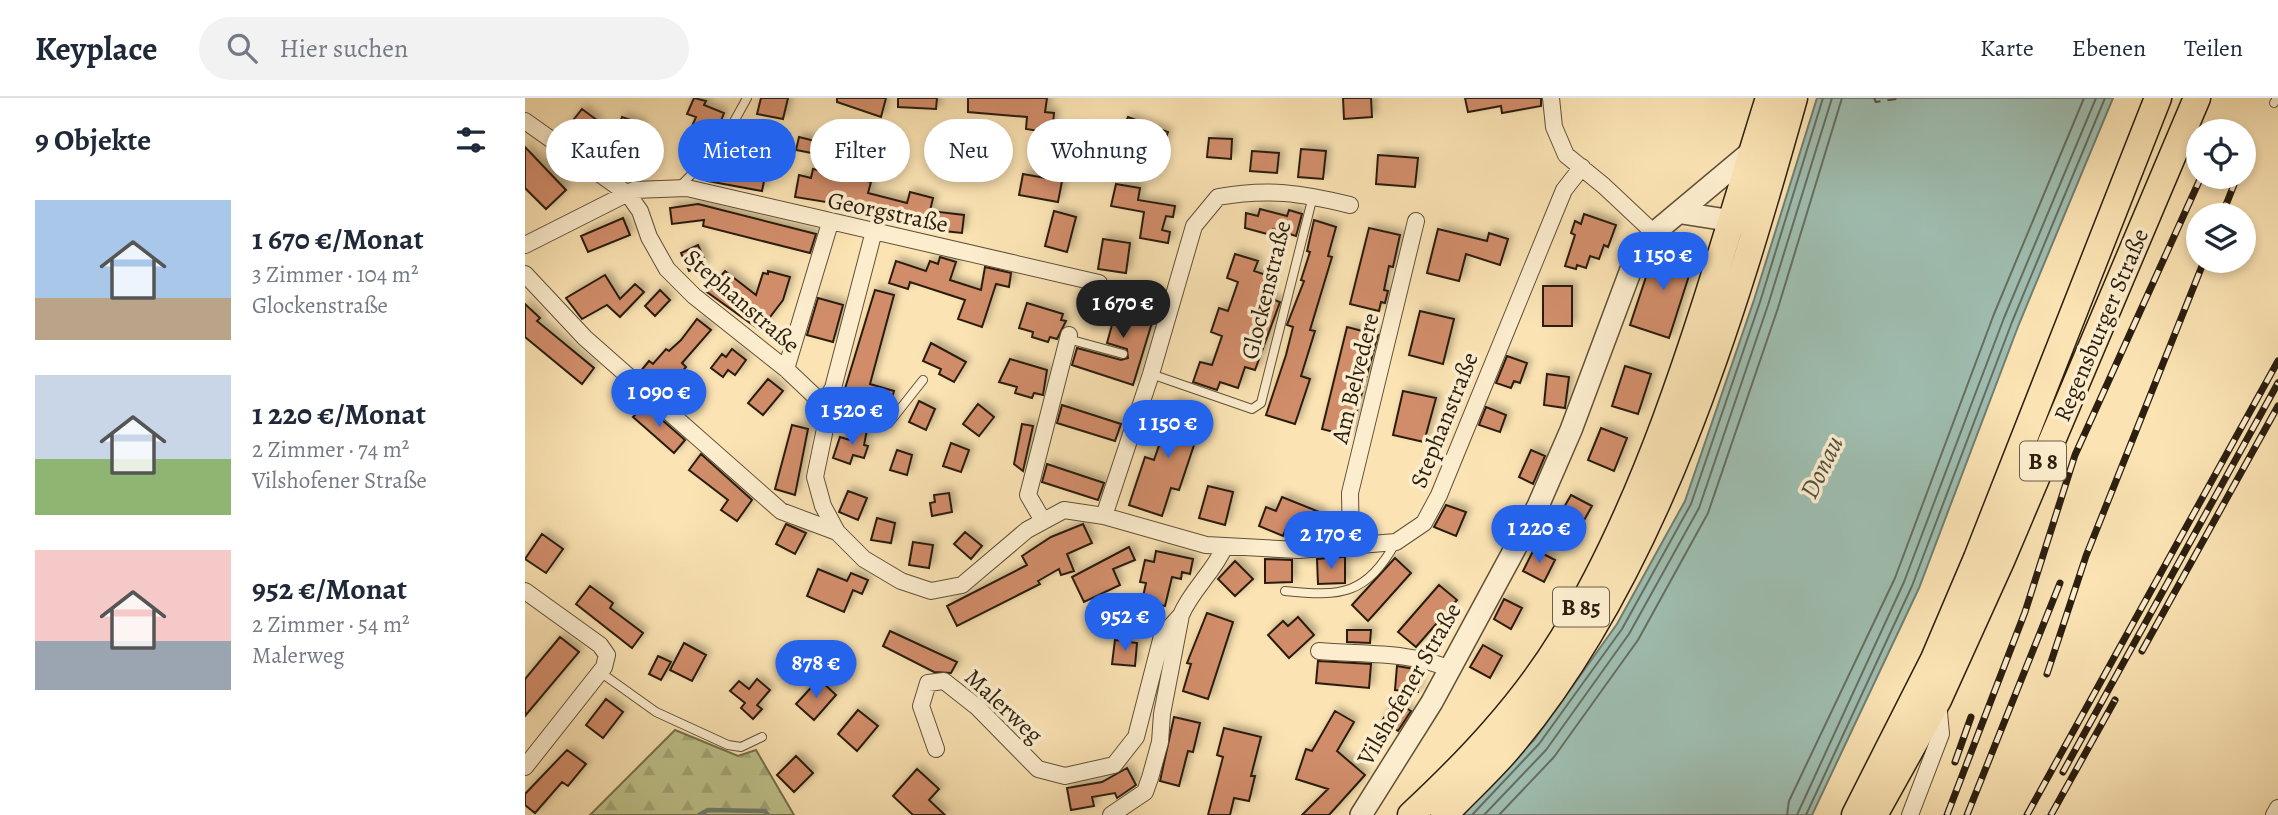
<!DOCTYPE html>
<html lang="de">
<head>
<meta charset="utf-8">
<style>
  :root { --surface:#fff; --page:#f2f2f3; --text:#1f2937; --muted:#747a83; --line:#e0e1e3; --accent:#2563eb }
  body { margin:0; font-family:Alegreya,serif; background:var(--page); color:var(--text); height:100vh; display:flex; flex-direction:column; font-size:26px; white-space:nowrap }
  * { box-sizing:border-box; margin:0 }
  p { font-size:23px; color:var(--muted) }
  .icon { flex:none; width:38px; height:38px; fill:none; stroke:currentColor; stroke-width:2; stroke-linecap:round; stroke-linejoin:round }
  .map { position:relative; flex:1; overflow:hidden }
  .details { display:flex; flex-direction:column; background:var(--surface); width:525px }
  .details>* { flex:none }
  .banner { position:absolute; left:21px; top:21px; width:665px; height:63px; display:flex; gap:14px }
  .buttons { position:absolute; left:1661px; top:21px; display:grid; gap:14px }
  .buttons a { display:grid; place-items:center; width:70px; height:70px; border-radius:50%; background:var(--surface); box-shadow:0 4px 10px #0003; font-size:35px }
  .price { position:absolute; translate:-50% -60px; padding:0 16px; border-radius:24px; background:var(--accent); color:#fff; font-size:23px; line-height:46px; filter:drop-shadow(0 2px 4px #0008) }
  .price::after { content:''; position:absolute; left:50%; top:42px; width:21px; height:16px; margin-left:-10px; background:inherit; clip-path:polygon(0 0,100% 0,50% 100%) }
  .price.selected { background:#222; color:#fff }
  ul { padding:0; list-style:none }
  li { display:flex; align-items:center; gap:21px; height:175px; padding:0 35px }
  li span { display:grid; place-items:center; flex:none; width:196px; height:140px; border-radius:0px; color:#555 }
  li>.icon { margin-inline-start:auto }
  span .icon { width:84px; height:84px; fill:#fffc; stroke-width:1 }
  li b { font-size:30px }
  h2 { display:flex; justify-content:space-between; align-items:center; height:84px; padding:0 35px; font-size:30px }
  .chip { padding:0 24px; border-radius:32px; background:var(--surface); box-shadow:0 4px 10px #0003; font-size:24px; line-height:63px }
  .chip.selected { background:var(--accent); color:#fff }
  header { display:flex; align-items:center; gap:42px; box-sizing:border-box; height:98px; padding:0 35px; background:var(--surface); border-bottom:2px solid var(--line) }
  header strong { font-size:33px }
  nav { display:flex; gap:38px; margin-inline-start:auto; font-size:24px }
  .search { width:490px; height:63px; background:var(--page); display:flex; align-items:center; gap:18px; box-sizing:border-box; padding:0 24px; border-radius:38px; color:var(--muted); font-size:26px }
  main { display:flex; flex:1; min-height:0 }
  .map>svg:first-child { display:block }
</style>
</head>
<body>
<header>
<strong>Keyplace</strong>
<div class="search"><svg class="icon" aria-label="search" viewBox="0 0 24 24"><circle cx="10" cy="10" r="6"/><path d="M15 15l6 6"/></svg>Hier suchen</div>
<nav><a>Karte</a><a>Ebenen</a><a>Teilen</a></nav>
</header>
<main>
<section class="details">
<h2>9 Objekte<svg class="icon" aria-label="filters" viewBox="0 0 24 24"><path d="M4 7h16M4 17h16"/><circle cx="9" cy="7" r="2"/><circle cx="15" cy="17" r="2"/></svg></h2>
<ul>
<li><span style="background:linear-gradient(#a9c7e8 70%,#b9a48a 0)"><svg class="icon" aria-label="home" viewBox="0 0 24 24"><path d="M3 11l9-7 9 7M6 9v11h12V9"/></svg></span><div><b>1 670 €/Monat</b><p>3 Zimmer · 104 m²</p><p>Glockenstraße</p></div></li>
<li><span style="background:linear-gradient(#c9d6e8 60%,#8fb573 0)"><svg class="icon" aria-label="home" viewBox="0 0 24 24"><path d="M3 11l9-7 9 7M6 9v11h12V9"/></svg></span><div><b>1 220 €/Monat</b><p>2 Zimmer · 74 m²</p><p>Vilshofener Straße</p></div></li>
<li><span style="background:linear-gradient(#f6c9c9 65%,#9aa5b1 0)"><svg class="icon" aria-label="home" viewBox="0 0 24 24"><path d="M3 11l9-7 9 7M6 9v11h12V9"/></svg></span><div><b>952 €/Monat</b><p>2 Zimmer · 54 m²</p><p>Malerweg</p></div></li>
</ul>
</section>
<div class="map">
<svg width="1753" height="717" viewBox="0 0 1753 717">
  <defs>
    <pattern id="forest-firs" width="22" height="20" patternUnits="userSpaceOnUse" patternTransform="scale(1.75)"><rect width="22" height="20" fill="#bfc38c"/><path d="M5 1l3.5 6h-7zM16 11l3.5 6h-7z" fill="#a4a778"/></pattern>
    <filter id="shadow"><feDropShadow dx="4" dy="-4" stdDeviation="3.5" flood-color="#0004"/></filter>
  </defs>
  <rect width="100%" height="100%" fill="#fbe3b3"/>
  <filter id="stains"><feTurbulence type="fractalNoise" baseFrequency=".00286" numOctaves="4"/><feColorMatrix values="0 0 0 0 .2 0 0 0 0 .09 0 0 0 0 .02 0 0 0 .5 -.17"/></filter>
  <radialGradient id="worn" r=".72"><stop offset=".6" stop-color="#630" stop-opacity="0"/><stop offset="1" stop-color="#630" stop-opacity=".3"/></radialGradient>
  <path fill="url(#forest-firs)" stroke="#76714e" stroke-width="2" d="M150,632L213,658L231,652L269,717H65Z"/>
  <path fill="#9fbeb1" stroke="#717e71" stroke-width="2" d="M1292,0H1588L1494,226L1394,490L1287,717H937L1009,642L1092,526L1160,403L1229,202Z"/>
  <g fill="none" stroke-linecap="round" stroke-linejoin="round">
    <path stroke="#666e60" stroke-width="2" d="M947,717L1014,646L1097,531L1166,406L1235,204L1298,0
      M959,717L1021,652L1104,536L1174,410L1243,207L1307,0
      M974,717L1029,659L1113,542L1183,415L1253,210L1317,0
      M1262,717L1264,703L1370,480L1469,216L1559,0
      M1272,717L1379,484L1479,220L1571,0
      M1281,717L1387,488L1487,224L1580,0"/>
    <path stroke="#717e71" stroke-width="4.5" d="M174,717L183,712L240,713L243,717"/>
    <path stroke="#4e4f40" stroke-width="2" stroke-dasharray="9 7" stroke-linecap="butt" d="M1349,0L1351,4L1378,0"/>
  </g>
  <path fill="#d18d6b" stroke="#2c1f10" stroke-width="2" filter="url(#shadow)" d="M169,0L181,3L179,7L199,15L187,45L164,35L171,19L162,16Z
    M236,0H263L258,21L232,16Z
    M312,0H361L356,19L312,4Z
    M373,0H412L411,11L373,9Z
    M443,0H522L520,14L529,15L527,35L501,31L502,19L443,14Z
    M818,0H846L847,19L819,21Z
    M940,0H1016V8L977,15L976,8L943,14Z
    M57,11L73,23L56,47L39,34Z
    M97,19L117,26L109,50L115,56L82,46L86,33L91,37Z
    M603,19L643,34L634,58L593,43Z
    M274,39L294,44L292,56L271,52Z
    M684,40L707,41L706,61L682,59Z
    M0,49L41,92L21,111L0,90Z
    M776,51L801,53L798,81L773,79Z
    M727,53L754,55L752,75L725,73Z
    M197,57L211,59L210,67L241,73L237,93L182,83L184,70Z
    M853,57L893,60L890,89L851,86Z
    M288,71L346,84L343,95L382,105L385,94L408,100L405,113L439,117L437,135L419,133V128L379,118L377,125L355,119L357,113L270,99L274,77L286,80Z
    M498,76L537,83L533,104L494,97Z
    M591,86L615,90L613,102L650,108L648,119L641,118L637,132L645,134L643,145L615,140L619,114L586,108Z
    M173,106L291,136L285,155L178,128L179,122L147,126L145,110Z
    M735,111L762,118L764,112L777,116L771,138L748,131L746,137L720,130L721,115L733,118Z
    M529,113L551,119L542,154L520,148Z
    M1059,116L1091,127L1083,149L1079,147L1074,161L1065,158L1061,170L1052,167L1051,171L1040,168L1050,137L1046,135L1050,123L1056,126Z
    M98,120L105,137L63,154L56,138Z
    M789,122L811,129L803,158L807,159L785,232L790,233L776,278L785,281L770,326L741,317L761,257L768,229L762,227L779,183L776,182L785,154L782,153Z
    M844,130L875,137L868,169L864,168L859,192L863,193L860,205L856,204L854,213L825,206Z
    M913,131L962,143L964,135L983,141L975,167L941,156L934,183L902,175Z
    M578,141L605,145L601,175L573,171Z
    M173,147L181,165L164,173L156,155Z
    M1135,148L1170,159L1144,240L1105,227L1128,158Z
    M710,156L733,163L729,173L747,179L741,199L755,204L730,272L720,269L713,290L695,284L692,292L668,284L675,264L687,267L697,238L686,234L694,210L703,213L713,184L702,180Z
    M415,159L431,164L425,182L456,192L460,169L486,175L484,189L471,186L457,229L433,221L440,202L385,184L383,191L364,185L371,163L401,173L405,163L413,166Z
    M200,173L231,197L238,175L243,176V173L265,179L258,202L235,232L182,194Z
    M80,177L95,201L110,186L119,194L95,219L82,207L57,221L41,200Z
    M1018,188H1047V228H1018Z
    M135,192L145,202L130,218L120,208Z
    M350,192L369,197L345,286L369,293L364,311L350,307L346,319H332L334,312L315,307Z
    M596,194L633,205L608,287L547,267L552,250L596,262L603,260L602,251L582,245Z
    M293,200L318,207L308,244L282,237Z
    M502,205L538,216L536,222L541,223L532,241L525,239L523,244L507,239L508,234L494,230Z
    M0,206L15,220L12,223L69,270L57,286L0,239Z
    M895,213L929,221L918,266L884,257Z
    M172,221L186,232L157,265L161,269L139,295L115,274L124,263L128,266L141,251L144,253L156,242Z
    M822,229L853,237L825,338L797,331Z
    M406,245L441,264L429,284L414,276L416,271L398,263Z
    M207,251L221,262L210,277L203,272L198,279L186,270L197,256L201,259Z
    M982,258L1002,265L995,285L989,283L986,290L971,285Z
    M485,261L522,272L518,297L509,295L507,300L490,295L492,289L474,284Z
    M1100,268L1126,276L1113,316L1087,308Z
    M1022,276L1044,279L1040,310L1019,307Z
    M243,281L258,293L238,317L223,305Z
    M878,293L911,300L899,344L868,337Z
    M394,303L410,311L401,332L384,324Z
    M649,304L680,314L654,392L646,390L637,418L604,407L620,359L629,362Z
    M453,306L469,319L454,338L438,326Z
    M120,307L160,342L149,355L108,319Z
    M537,307L596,326L590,343L532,325Z
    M961,309L981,317L975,334L954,327Z
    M497,326L508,328L498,373L489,366Z
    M267,327L283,331L270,397L250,391Z
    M1076,330L1102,340L1089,373L1063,362Z
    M328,332H342L339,347L343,348L339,360L328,357L325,366L308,360L315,339L325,342Z
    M426,345L444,352L436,374L418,368Z
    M372,352L387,357L382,377L365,372Z
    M1006,352L1020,358L1008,386L994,379Z
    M176,356L227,402L212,423L196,412L203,402L164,372Z
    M522,366L579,385L573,402L517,384Z
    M683,388L708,394L700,427L674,420Z
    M323,393L342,400L333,422L314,414Z
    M424,395L427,414L407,418L405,405L410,404L409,397Z
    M1046,397L1067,408L1051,437L1030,425Z
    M757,399L797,415L787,440L761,430L758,438L734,428L741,409L751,413Z
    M921,407L941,414L931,438L909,429Z
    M352,420L370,425L366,445L346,442Z
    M261,426L281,435L270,456L251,446Z
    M558,426L567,445L542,456L549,473L536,477L534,471L513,483L515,486L432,528L422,508L502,467L497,458L526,439Z
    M440,434L457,448L446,461L429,446Z
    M17,436L38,451L21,475L0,461Z
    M388,444L408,447L404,470L384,467Z
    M604,449L610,462L588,471L595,487L559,504L547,479Z
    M1009,451L1030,462L1019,484L998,473Z
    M631,453L668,461L665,476L657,474L656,481L647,479L640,508L617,503L621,485L615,484L620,462L629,464Z
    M816,459H820V485L793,486L792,461Z
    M870,460L886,475L843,523L827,507Z
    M740,461L767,462V484L740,485Z
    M710,463L728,481L710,498L693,481Z
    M293,471L322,483L326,475L343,482L337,496L328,492L319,514L282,498Z
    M914,487L932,502L891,549L873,534Z
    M65,488L88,505L85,510L118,535L107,550L51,506Z
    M979,501L997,510L986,531L969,521Z
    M682,515L708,524L683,601L658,593L666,566L662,565Z
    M773,519L789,537L764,560L743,537L758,523L763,528Z
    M822,532H846L845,545L822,544Z
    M365,533L432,564L426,575L409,574L358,548Z
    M35,539L54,554L0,618V581Z
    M590,542L612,545L610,568L587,566Z
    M159,545L181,557L167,583L145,572Z
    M958,547L977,558L965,580L945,569Z
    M133,558L146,564L136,582L124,576Z
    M793,563L846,566L844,590L791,585Z
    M872,568L895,572L893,594L870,592Z
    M232,581L245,592L232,607L237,611L228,621L216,610L220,605L205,593L214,583L224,591Z
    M294,581L311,597L289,622L271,606Z
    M81,601L98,614L78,640L61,627Z
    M869,603L886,613L873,633L857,623Z
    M333,612L353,628L332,653L313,636Z
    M810,613L829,624L812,653L840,677L804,717H777L803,691L771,681L781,651L787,653Z
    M649,619L675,625L668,654L663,653L654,688L635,683Z
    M699,630L736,639L726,678H730L724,703L709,700L705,717H683L698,659L692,657Z
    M42,652L61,666L43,688L37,684L10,715L0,707V696Z
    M271,658L288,675L269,694L252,677Z
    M602,670L611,687L592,700L590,695L567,699L569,708L546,712L542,690L577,684Z
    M392,671L414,691L404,702L420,717H388L368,698Z"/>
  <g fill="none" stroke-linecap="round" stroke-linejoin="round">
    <g stroke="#605039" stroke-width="10">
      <path id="service" d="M1749,5L1752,0
        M153,90L196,47L222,0
        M602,190L647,202
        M543,241L598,256
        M626,276L727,311L736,305L788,98
        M301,326L364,325L398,282
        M760,493C817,499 841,497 871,444
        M75,574L131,614L203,647L216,649L237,639"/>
    </g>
    <g stroke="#605039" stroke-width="18">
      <path id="minor" d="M1026,0L1029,29L1041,57L1079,88L1129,135
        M0,23L103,96L115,113L124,139L142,171L169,198L261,271L298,306L301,326L290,379L298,408L312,434L339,461L376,483L406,493L437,487L502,432L539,412L579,418L681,447L774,452L871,444L899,425L914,397L1039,92L1057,69
        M0,147L109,92L162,90L574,185
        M0,176L60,240L256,413L312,434
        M261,271L305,125
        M298,306L308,290L349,133
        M579,418L626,276L669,128L693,99C743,90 776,95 825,107
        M517,421L503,397L544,237
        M826,449L825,395L891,123
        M0,493L75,547L82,557L79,569L0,669
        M794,553C835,557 886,553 924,571
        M411,651L396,608L403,585L419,583L452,609L513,671L540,678L589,667L611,639L637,538L656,517
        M586,717L620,694L625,680L635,644L637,616L656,517C667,491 689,474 700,448
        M1385,717L1416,636L1413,603
        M1749,717L1753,710"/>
    </g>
    <g stroke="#605039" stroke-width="24">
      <path id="tertiary" d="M1157,115L1221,125
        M836,717L907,604L1013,408L1046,332L1111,158L1129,135L1227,53"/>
    </g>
    <g stroke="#2c1f10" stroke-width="29">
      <path id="primary" d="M886,717C943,664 997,607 1038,540C1136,381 1188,178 1244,0
        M919,717C940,695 962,675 982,652C1131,478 1208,217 1269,0
        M1330,717L1409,561L1452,460L1633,0
        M1349,717L1413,602L1476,463L1672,0"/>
    </g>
    <use href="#service" stroke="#fcedce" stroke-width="8"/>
    <use href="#minor" stroke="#fcedce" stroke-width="16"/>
    <use href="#tertiary" stroke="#fcedce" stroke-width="21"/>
    <use href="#primary" stroke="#fbe3b3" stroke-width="26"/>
    <g stroke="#2c1f10" stroke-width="7">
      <path id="rail" d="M1697,117L1712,79
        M1617,553L1753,308
        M1522,576L1561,458L1679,163
        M1430,664L1446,619
        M1538,674L1753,285
        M1422,717L1500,514L1550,357L1676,79
        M1442,717L1535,485
        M1502,717L1753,263
        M1526,717L1590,602"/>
    </g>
    <use href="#rail" stroke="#fcedce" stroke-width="4.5" stroke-dasharray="13" stroke-linecap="butt"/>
  </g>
  <g text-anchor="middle" stroke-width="7" stroke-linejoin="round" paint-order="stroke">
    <g fill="#fcedce" stroke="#6a5d49" stroke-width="2">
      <rect x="1495" y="343.5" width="46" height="39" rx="5"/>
      <rect x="1028" y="489.5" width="56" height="39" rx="5"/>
    </g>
    <g font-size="23" font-weight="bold" fill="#2c1f10">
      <text x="1518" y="371">B 8</text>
      <text x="1056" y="517">B 85</text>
    </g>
    <g font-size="24" fill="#2c1f10" stroke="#fcedce">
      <text transform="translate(363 114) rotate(12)" y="8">Georgstraße</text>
      <text transform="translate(741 192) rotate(-76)" y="8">Glockenstraße</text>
      <text transform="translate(217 203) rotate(41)" y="8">Stephanstraße</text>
      <text transform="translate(1576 227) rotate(-67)" y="8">Regensburger Straße</text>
      <text transform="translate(830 280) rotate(-76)" y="8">Am Belvedere</text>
      <text transform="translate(919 322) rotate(-68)" y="8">Stephanstraße</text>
      <text transform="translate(884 586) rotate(-60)" y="8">Vilshofener Straße</text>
      <text transform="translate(479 608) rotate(43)" y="8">Malerweg</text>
    </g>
    <g font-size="26" font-style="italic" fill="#4e4f40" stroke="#fcedce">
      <text transform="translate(1296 369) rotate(-64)" y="9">Donau</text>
    </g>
  </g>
  <rect width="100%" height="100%" filter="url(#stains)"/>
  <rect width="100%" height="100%" fill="url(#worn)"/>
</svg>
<div class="buttons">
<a><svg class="icon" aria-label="locate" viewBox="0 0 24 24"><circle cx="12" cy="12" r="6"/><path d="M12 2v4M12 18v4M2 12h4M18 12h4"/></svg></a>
<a><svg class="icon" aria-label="layers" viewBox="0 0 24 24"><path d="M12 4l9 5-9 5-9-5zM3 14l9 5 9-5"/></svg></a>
</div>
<b class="price" style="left:1138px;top:194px">1 150 €</b>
<b class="price selected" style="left:598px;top:242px">1 670 €</b>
<b class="price" style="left:134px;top:331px">1 090 €</b>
<b class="price" style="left:327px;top:349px">1 520 €</b>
<b class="price" style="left:643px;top:362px">1 150 €</b>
<b class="price" style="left:1014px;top:467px">1 220 €</b>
<b class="price" style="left:806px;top:473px">2 170 €</b>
<b class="price" style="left:600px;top:555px">952 €</b>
<b class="price" style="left:291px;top:602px">878 €</b>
<div class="banner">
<a class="chip">Kaufen</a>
<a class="chip selected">Mieten</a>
<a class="chip">Filter</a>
<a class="chip">Neu</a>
<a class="chip">Wohnung</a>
</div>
</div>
</main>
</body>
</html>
